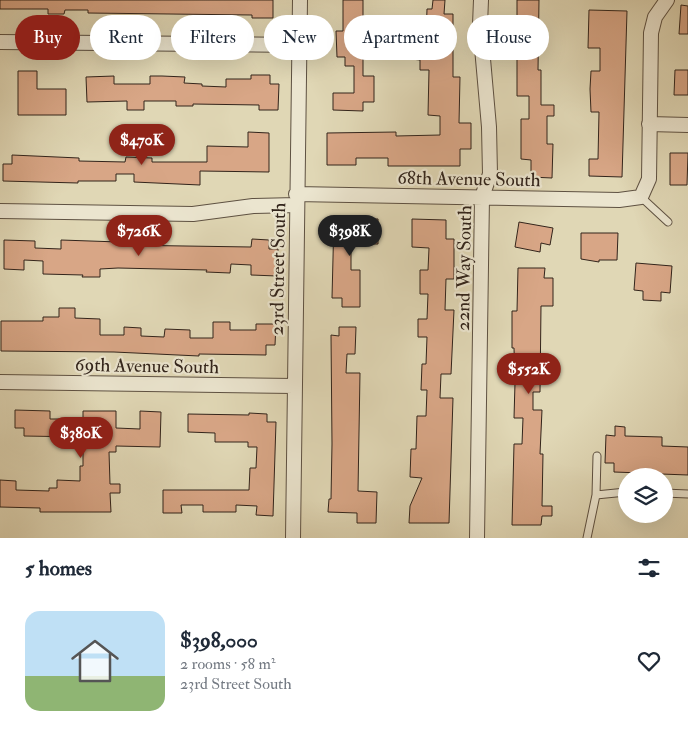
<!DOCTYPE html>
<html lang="en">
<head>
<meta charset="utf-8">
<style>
  :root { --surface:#fff; --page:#f2f2f3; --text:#1f2937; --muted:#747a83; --accent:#8f2418 }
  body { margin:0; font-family:"IM FELL Double Pica",serif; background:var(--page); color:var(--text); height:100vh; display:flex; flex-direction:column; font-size:19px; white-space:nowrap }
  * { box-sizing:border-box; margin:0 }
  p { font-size:16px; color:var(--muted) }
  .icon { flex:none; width:28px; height:28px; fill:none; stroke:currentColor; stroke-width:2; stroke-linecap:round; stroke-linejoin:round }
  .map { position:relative; height:538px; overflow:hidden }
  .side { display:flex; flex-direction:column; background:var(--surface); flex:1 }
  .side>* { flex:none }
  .banner { position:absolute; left:15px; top:15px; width:659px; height:45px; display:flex; gap:10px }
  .controls { position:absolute; left:618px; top:468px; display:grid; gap:10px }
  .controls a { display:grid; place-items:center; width:55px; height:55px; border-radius:50%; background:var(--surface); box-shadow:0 5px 20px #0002; font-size:25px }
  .price { position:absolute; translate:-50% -42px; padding:0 11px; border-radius:18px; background:var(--accent); color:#fff; font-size:16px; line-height:32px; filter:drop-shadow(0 1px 2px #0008) }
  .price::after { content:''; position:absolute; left:50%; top:30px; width:15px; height:11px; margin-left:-8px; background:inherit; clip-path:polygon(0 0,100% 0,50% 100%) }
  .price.current { background:#222; color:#fff }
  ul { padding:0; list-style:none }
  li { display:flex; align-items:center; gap:15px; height:125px; padding:0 25px }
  li span { display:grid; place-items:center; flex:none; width:140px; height:100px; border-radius:15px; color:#555 }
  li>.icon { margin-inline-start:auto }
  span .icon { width:60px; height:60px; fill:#fffc; stroke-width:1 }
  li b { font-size:21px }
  h2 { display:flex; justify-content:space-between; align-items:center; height:60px; padding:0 25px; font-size:21px }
  .tag { padding:0 18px; border-radius:22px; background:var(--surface); box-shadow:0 5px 20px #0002; font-size:18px; line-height:45px }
  .tag.current { background:var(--accent); color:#fff }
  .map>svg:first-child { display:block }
</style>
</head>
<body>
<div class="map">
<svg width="688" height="538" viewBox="0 0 688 538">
  <rect width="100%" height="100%" fill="#e0d7b5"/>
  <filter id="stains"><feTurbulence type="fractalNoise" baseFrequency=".004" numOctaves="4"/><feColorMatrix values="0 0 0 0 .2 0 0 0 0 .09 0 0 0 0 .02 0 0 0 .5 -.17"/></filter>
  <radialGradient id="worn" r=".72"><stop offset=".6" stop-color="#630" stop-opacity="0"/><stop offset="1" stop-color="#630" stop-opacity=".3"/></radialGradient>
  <path fill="#d8a686" stroke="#32241b" d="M0,0H273V18H252V15L88,13V10H65L64,14H48V9H0Z
    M343,0H363V76H374V102H363V111L333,110V93H354V66H345V57H337L336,31H343Z
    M433,0H445L444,14H453V77H460L459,123H471V149H460V166H388V158H356V165H327V133L396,132V136L440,135V116L428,115L429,70H420V60L411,59V39H426L427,9H432Z
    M517,0H539L538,70H541V105H554V116H547V144H553L552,178L531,177V160L521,159V119H529V96H517V55H513L514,39H522V17H517Z
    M681,5L688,6V34H679Z
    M589,10L627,11L622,177L589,176V159H598L599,112H591L590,89L591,71H600V48H588Z
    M675,70H688V95H674Z
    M18,71H37V89H66V115H18Z
    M251,75H270V84H279L278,110H259V105L193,104V106H176V101H144V110H127V101L87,102L86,77L114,76V84H150V76H162L185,77L184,83L202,84V86L226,87V79H251Z
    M248,132L269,133V172L200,171V185L134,182V174H116V181H78V183L3,181V164H12V155L79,158V161L125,162L126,157L152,158V162H207V146L248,147Z
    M670,153H688L687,185H670Z
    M334,218L378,219V244H351V270H360V307H342V298H332Z
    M412,219L446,220V239H454V279H446L445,310H454L451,374H441L440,398H453L449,523H409L410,506L422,478L410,477L411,449H416L417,416H426L427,390H421L422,364H426L427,337H418V319H427L428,294H420V270H428L429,248L412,247Z
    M519,222L553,228L550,245L541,243L540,252L515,247Z
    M581,233H618L617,260H599V262L581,259Z
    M252,239L269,240V249H278L277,276L251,275V265L231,264L230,273L206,272L207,270L118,268L100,269V277H82L83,275L43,274V261L24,260V270L4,269V240L35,241V248L61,249V240L119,242V245L251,247Z
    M636,263L672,266L670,293L661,292V301L643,300V291L634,290Z
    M518,268H545L544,278H553V306H541L540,392H533V410H542L540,454H543L542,506H552V516H542L541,525H512L514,444H522L523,418H514L515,383L514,348H512V311H517Z
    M59,308H75V318L100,319V335H124V327L141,328V336L164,337L165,329L190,330V338H213V322H230V330H256V324H276L275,345H266V355L199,354V356L114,352L1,351V321H43V317H59Z
    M339,327H356L355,354H347L346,373H360L358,491L377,492L376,523H357V513L328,512L329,499H331L332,444L331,335L339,336Z
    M15,410L50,411V419H83V411H116V428L140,429V411L161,412L160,447L116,446V452H109L110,484H120V493H110L111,512H40V508L0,507V480L16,481V490L49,491V488H57V480L80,481V466H83V437L24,436V428H15Z
    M249,413L267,414V422H276L273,516L256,515L257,506L236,505V512H203V505H181L182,513H163V490H249L250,468H256L257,447H248V442H215V433L188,432V414L249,415Z
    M615,426L625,427V436L662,437V446L688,447V475L661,474V476H642V473L614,472V463H605L606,435L615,436Z"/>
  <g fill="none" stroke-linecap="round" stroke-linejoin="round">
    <g stroke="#5e5142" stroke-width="9">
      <path id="lane" d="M641,197L668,222
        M664,493L688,494
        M596,495L626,492
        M587,538L596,495L597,456"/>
    </g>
    <g stroke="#5e5142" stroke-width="16">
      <path id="street" d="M0,42L299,45
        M649,124L688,125
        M296,194L619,200L641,197L649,179L651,33L655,17L667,0
        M0,211L193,214L253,206L296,205
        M0,382L294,386
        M293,538L300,0
        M477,538L482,197L490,174L489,127L480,25L481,0"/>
    </g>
    <use href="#lane" stroke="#ebe5cf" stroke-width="7"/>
    <use href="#street" stroke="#ebe5cf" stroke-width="14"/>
  </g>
  <g text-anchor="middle" stroke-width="4.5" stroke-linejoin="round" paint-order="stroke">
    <g font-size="19" fill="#32241b" stroke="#ebe5cf">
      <text transform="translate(469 178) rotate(1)" y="7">68th Avenue South</text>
      <text transform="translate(463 268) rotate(-89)" y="7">22nd Way South</text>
      <text transform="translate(277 269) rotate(-89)" y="7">23rd Street South</text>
      <text transform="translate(147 365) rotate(1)" y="7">69th Avenue South</text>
    </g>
  </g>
  <rect width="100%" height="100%" filter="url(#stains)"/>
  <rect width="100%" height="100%" fill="url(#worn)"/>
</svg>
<div class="controls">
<a><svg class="icon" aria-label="layers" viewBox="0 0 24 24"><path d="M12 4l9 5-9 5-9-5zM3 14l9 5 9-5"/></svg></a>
</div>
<b class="price" style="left:142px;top:166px">$470K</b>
<b class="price" style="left:139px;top:257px">$726K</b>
<b class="price current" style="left:350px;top:257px">$398K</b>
<b class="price" style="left:529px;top:395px">$552K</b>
<b class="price" style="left:81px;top:459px">$380K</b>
<div class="banner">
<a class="tag current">Buy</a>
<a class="tag">Rent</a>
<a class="tag">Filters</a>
<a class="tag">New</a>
<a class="tag">Apartment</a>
<a class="tag">House</a>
</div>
</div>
<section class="side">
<h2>5 homes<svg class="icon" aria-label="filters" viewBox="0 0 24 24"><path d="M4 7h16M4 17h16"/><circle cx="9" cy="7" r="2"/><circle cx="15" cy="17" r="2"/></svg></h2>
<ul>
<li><span style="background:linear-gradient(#bfe0f5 65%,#8fb573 0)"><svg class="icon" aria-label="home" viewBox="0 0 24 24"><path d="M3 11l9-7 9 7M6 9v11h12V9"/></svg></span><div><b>$398,000</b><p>2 rooms · 58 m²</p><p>23rd Street South</p></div><svg class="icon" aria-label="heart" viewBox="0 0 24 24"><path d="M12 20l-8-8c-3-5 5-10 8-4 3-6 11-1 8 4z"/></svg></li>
</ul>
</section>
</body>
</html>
